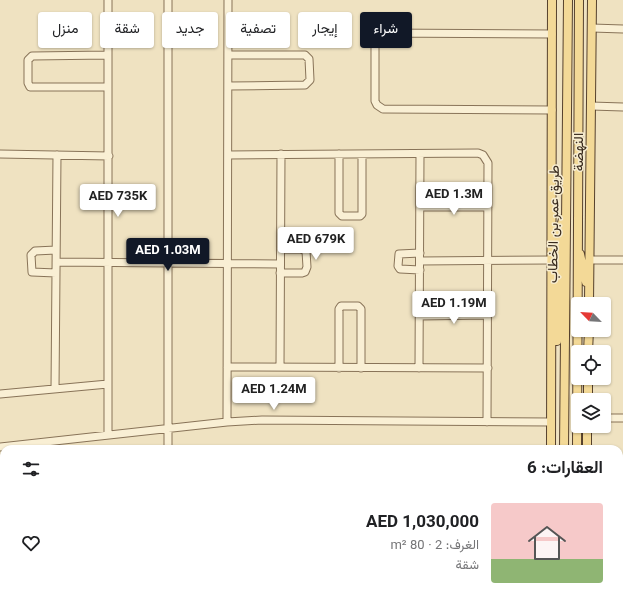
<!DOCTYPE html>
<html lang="ar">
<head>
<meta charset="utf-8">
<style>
  :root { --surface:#fff; --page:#f6f6f6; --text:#202124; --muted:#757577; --line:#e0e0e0; --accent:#111827 }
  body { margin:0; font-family:Georgia,Vazirmatn,serif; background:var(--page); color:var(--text); direction:rtl; height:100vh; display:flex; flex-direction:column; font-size:15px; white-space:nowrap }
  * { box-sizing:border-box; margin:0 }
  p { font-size:13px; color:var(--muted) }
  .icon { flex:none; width:22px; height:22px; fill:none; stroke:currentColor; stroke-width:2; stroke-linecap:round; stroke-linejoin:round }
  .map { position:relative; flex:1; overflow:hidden; direction:ltr }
  .sheet { position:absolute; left:0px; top:445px; width:623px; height:156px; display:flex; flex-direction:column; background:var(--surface); border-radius:12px 12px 0 0; box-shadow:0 1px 3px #0004; direction:rtl }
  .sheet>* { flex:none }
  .hud { position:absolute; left:12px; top:12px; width:400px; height:36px; direction:rtl; display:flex; gap:8px }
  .needle { width:26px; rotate:295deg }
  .buttons { position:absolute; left:571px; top:297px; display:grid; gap:8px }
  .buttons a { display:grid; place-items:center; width:40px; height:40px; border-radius:4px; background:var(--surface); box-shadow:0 1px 3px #0004; font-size:20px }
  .price { position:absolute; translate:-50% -34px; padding:0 9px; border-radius:4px; background:#fff; color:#222; font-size:13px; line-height:26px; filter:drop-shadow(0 1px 2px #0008) }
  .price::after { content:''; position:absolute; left:50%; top:24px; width:12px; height:9px; margin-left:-6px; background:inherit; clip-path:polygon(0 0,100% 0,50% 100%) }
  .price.active { background:var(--accent); color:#fff }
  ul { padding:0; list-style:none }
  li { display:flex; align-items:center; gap:12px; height:100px; padding:0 20px }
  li+li { border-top:1px solid var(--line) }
  li span { display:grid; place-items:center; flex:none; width:112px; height:80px; border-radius:4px; color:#555 }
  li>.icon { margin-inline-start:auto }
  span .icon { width:48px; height:48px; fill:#fffc; stroke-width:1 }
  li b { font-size:17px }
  h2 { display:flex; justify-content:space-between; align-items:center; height:48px; padding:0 20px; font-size:17px }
  .tag { padding:0 14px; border-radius:4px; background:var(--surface); box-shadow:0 1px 3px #0004; font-size:14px; line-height:36px }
  .tag.active { background:var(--accent); color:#fff }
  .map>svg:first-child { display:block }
</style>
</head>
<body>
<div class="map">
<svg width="623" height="601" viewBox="0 0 623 601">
  <rect width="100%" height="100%" fill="#efe2c1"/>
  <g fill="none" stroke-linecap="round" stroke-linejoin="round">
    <g stroke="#887358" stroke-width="9">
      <path id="minor" d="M108,0V435
        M592,28L623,29
        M108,55L32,56L28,60V83L30,87H108
        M228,86L305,85L310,80L309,59L305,55H228
        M591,106L623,107
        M552,110L383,109L377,105L375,101V40L377,36L380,33L552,34
        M0,154L109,156
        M339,154V213L342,216H360L362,214V154
        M228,155L478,153L483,155L488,163L487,422
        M420,207H488
        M590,260H623
        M420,261L551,260
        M56,262L280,264
        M420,270L400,269L398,266L399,254L420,253
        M56,273L32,272L31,255L35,251L56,250
        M280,273H302L305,272L307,267L306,251L301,249H281
        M419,316L488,315
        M227,367L488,368
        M280,367L281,154
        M339,368V309L341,306H358L361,309V368
        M419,368L420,154
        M55,389L57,155
        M0,394L108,384
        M604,418H623
        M227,422L228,0
        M0,447L227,422L262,420L551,422
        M168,449V0
        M0,529L4,528
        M167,597L168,601"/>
    </g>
    <g stroke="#56412d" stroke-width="10">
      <path id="major" d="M580,254L586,282
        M589,304L592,0
        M557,341L559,235L563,219
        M588,352L589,330
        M588,400V378
        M551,449L552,0
        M564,449L568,0
        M577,449L579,0
        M587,449V426
        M619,514H623
        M619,523H623
        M0,549H4
        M619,549L623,548
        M0,568L4,567
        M0,584H4
        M550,597V601
        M563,597V601
        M577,597V601
        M589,597V601"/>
    </g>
    <use href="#minor" stroke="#f9efd4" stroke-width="7"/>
    <use href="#major" stroke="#f3d997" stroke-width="8"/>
  </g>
  <g text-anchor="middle" stroke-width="3" stroke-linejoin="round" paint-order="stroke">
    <g font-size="14" fill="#382a1d" stroke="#f6ecd0">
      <text transform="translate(578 152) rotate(-90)" y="5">النهضة</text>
      <text transform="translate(553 224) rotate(-89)" y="5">طريق عمر بن الخطاب</text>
    </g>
  </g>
</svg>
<div class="buttons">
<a><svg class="needle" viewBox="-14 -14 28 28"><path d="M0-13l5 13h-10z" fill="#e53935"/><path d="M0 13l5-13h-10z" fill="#757577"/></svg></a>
<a><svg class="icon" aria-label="locate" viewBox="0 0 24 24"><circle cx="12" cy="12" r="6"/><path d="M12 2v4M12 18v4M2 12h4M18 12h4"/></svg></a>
<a><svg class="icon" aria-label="layers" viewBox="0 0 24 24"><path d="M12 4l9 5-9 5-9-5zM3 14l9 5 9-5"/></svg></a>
</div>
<b class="price" style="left:454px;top:216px">AED 1.3M</b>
<b class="price" style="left:118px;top:218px">AED 735K</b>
<b class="price" style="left:316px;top:261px">AED 679K</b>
<b class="price active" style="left:168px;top:272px">AED 1.03M</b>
<b class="price" style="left:454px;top:325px">AED 1.19M</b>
<b class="price" style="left:274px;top:411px">AED 1.24M</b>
<div class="hud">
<a class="tag active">شراء</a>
<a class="tag">إيجار</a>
<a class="tag">تصفية</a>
<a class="tag">جديد</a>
<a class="tag">شقة</a>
<a class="tag">منزل</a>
</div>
<section class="sheet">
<h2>العقارات: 6<svg class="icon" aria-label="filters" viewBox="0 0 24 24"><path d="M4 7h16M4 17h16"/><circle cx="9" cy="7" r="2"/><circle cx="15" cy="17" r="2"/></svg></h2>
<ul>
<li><span style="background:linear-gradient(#f6c9c9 70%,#8fb573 0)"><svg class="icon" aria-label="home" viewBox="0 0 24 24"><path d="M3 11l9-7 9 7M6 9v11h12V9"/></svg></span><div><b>AED 1,030,000</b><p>الغرف: 2 · 80 m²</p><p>شقة</p></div><svg class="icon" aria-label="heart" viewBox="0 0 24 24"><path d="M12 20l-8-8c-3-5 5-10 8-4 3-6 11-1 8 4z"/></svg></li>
</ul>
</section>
</div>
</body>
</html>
